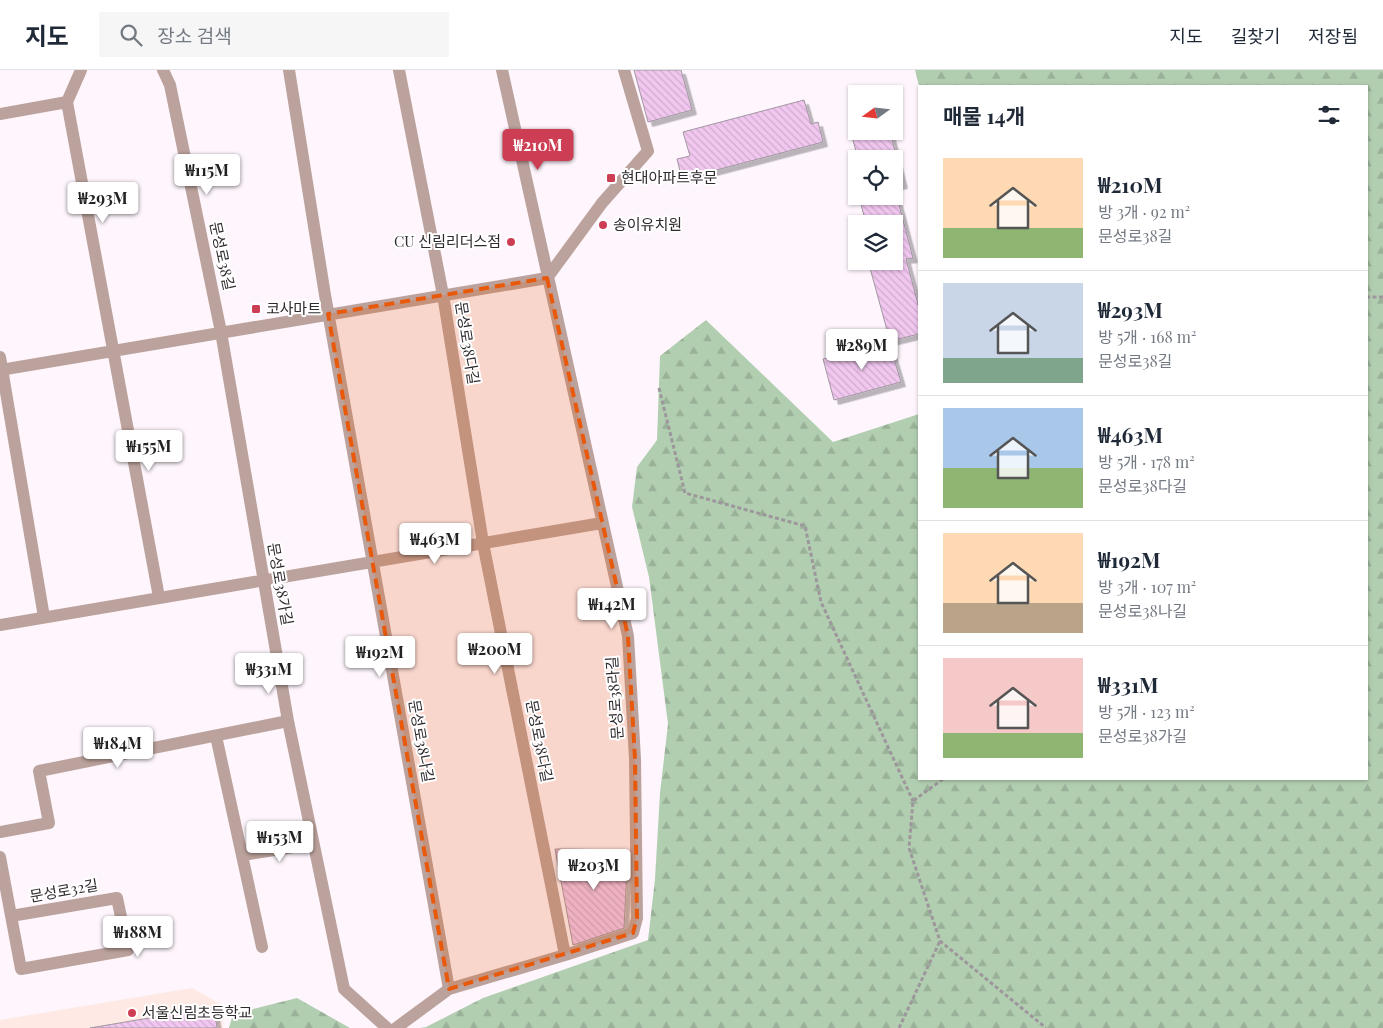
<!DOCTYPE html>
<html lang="ko">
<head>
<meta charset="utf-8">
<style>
  :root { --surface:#fff; --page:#f6f6f7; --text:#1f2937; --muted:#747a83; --line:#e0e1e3; --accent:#cd3d53 }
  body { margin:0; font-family:"Playfair Display","Noto Sans KR",serif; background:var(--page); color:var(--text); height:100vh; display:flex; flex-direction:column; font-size:19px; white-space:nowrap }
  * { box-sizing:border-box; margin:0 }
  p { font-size:16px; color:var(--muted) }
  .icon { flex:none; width:28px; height:28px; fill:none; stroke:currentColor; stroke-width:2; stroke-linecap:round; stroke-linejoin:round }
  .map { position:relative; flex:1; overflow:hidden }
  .panel { position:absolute; left:918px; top:15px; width:450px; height:695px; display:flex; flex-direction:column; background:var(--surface); border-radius:0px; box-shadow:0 1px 4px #0004 }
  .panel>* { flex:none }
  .needle { width:32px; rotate:255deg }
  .tools { position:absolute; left:848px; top:15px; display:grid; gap:10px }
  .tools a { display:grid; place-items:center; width:55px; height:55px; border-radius:0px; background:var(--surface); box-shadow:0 1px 4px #0004; font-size:25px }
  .price { position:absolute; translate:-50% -42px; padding:0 11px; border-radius:5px; background:#fff; color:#222; font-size:16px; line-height:32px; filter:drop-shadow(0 1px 2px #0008) }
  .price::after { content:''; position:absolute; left:50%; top:30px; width:15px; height:11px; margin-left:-8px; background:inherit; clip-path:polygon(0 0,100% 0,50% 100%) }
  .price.current { background:var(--accent); color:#fff }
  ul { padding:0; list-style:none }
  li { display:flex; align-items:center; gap:15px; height:125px; padding:0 25px }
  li+li { border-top:1px solid var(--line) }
  li span { display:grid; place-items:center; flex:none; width:140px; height:100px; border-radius:0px; color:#555 }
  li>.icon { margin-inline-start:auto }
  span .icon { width:60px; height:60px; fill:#fffc; stroke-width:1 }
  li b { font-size:21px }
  h2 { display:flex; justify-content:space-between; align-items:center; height:60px; padding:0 25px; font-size:21px }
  header { display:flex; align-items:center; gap:30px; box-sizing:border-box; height:70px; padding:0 25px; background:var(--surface); border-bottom:1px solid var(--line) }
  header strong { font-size:24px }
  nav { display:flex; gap:28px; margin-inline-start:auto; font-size:18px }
  .search { width:350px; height:45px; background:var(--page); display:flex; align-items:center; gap:12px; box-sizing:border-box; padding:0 18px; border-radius:0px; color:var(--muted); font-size:19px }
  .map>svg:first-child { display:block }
</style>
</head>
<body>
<header>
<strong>지도</strong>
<div class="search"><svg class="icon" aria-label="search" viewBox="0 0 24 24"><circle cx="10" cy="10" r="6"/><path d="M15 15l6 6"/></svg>장소 검색</div>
<nav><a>지도</a><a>길찾기</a><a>저장됨</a></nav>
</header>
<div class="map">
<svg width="1383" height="958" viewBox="0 0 1383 958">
  <defs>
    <pattern id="forest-firs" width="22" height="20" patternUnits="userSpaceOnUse" patternTransform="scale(1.25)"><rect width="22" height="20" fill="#b2ceb0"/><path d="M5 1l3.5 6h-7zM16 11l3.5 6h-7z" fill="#99b198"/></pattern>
    <pattern id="building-back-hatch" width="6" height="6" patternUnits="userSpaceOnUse" patternTransform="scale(1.25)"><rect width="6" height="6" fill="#f1c7f0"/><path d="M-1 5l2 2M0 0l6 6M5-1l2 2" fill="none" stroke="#cfabce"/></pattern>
    <filter id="shadow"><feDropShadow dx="4.5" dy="4.5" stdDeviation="0" flood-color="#0004"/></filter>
  </defs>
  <rect width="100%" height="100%" fill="#fef5fd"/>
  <path fill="#fee9e5" d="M192,918L224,936L223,958H0V950Z"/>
  <path fill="url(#forest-firs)" d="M915,0H1383V958H420L426,957L483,928L648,870L655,809L660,723L668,654L649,507L632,437L637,397L657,370L660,286L706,250L833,372L919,344V709H1366V16H919Z
    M297,928L350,958H229L233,944Z"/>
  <path fill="url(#building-back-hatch)" stroke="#a197a1" filter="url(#shadow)" d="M634,0H681L692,40L648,52Z
    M804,30L811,54L818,52L823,72L682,109L677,89L690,86L683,62Z
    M856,53V61H890L903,114L894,116L913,188L906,189L919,238V264L890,271L870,198L877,197L875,191H894V154H866L859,126H894V89H858L849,55Z
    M889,272L901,312L834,330L823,289Z
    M555,779L628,780L624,858L573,875Z
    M214,937L217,958H90Z"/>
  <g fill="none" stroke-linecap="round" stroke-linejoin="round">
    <path stroke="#9d969c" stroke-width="3" stroke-dasharray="4 2.5" stroke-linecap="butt" d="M1366,227H1383
      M659,318L685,423L805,456L821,532L913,731
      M943,709L913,731L909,778L940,871L1046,958
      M899,958L940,871"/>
    <path stroke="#bca29c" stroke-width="12" d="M163,0L170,15L221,262L288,651L344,919L387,958
      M289,0L325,225L449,919L396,958
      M399,0L443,225L483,473L565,885L449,919
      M502,0L628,566L635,689L637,848L633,863L565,885
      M67,32L159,527
      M67,32L81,0
      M0,44L67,32
      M0,287L44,547
      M0,300L547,208L602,133L648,81L624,0
      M0,555L602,453
      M216,666L262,877
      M0,762L49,753L39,701L288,651
      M242,785L313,774
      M0,787L21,899L128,880L117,828L11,846"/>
  </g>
  <path fill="#e8590c" fill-opacity="0.2" stroke="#e8590c" stroke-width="4" stroke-dasharray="10 6" stroke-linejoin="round" d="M547,208L628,566L635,689L637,848L633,863L449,919L328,244Z"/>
  <g fill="#cd3d53" stroke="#fff" stroke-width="2">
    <rect x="606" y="103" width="10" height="10" rx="2.5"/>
    <circle cx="603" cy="155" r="5"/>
    <circle cx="511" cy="172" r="5"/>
    <rect x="251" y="234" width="10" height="10" rx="2.5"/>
    <circle cx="132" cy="943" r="5"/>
  </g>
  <g text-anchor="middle" stroke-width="4" stroke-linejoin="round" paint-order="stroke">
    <g font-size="15" fill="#2f2a2e" stroke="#fff" text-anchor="start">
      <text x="621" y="113">현대아파트후문</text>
      <text x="613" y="160">송이유치원</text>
      <text x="501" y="177" text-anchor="end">CU 신림리더스점</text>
      <text x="266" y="244">코사마트</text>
      <text x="142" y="948">서울신림초등학교</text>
    </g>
    <g font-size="15" fill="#2f2a2e" stroke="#fff">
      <text transform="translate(222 186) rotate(78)" y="5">문성로38길</text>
      <text transform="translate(467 273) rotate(81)" y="5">문성로38다길</text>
      <text transform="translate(280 514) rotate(80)" y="5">문성로38가길</text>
      <text transform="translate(615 628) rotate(-94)" y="5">문성로38라길</text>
      <text transform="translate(421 671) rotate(80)" y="5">문성로38나길</text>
      <text transform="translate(539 671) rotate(79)" y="5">문성로38다길</text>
      <text transform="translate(64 821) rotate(-10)" y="5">문성로32길</text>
    </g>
  </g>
</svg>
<div class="tools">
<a><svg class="needle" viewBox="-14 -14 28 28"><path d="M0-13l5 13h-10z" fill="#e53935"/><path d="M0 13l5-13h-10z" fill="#747a83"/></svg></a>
<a><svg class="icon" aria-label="locate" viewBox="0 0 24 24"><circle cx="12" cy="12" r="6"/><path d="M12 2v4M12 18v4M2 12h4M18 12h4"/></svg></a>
<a><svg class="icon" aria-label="layers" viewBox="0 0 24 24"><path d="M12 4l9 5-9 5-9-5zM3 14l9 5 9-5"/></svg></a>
</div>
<b class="price current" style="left:538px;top:101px">₩210M</b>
<b class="price" style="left:207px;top:126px">₩115M</b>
<b class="price" style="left:103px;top:154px">₩293M</b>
<b class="price" style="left:862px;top:301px">₩289M</b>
<b class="price" style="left:149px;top:402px">₩155M</b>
<b class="price" style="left:435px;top:495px">₩463M</b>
<b class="price" style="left:612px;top:560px">₩142M</b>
<b class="price" style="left:495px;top:605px">₩200M</b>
<b class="price" style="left:380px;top:608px">₩192M</b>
<b class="price" style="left:269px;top:625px">₩331M</b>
<b class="price" style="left:118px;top:699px">₩184M</b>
<b class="price" style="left:280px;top:793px">₩153M</b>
<b class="price" style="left:594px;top:821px">₩203M</b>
<b class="price" style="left:138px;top:888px">₩188M</b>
<section class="panel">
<h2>매물 14개<svg class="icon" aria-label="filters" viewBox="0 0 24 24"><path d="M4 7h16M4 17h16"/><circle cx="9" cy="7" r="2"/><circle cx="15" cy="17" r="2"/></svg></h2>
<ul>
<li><span style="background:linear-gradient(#ffd9b3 70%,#8fb573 0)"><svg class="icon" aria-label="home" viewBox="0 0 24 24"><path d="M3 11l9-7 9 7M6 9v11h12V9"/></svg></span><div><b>₩210M</b><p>방 3개 · 92 m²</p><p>문성로38길</p></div></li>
<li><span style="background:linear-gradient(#c9d6e8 75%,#7fa58c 0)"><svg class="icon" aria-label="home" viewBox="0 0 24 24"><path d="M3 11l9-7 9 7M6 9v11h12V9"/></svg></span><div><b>₩293M</b><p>방 5개 · 168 m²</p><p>문성로38길</p></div></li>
<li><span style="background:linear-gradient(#a9c7e8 60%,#8fb573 0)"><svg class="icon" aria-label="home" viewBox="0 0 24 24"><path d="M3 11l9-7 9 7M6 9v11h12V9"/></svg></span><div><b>₩463M</b><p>방 5개 · 178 m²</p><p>문성로38다길</p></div></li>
<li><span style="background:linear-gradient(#ffd9b3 70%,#b9a48a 0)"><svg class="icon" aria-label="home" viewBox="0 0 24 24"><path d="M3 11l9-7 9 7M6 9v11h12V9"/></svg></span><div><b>₩192M</b><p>방 3개 · 107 m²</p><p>문성로38나길</p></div></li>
<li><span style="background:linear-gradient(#f6c9c9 75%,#8fb573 0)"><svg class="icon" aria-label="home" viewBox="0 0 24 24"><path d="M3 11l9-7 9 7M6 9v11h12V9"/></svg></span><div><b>₩331M</b><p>방 5개 · 123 m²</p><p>문성로38가길</p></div></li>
</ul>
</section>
</div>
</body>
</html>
